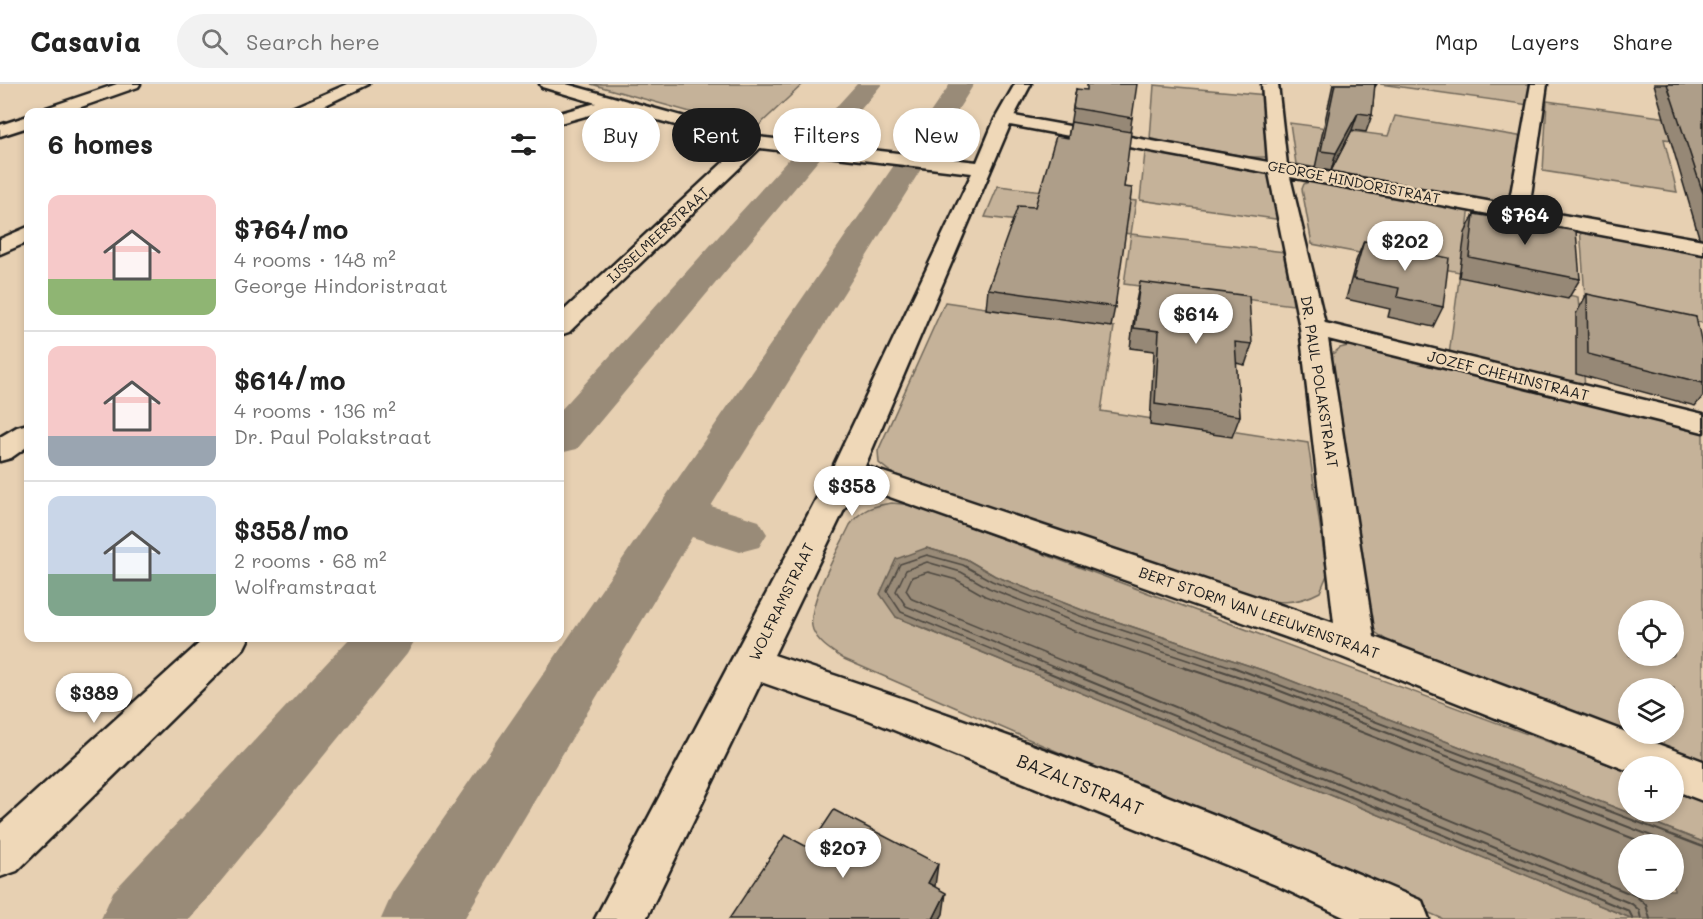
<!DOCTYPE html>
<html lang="en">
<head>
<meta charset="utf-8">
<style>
  :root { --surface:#fff; --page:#f2f2f2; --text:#222; --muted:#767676; --line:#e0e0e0; --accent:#1c1c1c }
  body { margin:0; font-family:Mali,sans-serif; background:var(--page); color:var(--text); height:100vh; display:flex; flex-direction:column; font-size:22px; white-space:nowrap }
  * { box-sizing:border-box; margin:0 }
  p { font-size:20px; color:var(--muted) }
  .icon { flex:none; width:33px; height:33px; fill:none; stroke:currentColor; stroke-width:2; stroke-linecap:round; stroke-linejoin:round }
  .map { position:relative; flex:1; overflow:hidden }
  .sheet { position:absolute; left:24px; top:24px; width:540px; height:534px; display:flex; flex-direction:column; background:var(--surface); border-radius:12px; box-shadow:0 3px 9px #0003 }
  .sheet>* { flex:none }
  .banner { position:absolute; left:582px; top:24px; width:570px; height:54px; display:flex; gap:12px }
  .tools { position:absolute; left:1618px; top:516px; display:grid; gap:12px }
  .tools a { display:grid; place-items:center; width:66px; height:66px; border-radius:50%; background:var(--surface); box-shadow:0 3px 9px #0003; font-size:30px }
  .price { position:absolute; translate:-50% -51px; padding:0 14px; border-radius:21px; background:#fff; color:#222; font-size:20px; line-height:39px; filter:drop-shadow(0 2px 3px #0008) }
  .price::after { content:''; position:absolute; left:50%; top:36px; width:18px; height:14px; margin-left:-9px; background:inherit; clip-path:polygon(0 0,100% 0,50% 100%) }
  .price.on { background:var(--accent); color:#fff }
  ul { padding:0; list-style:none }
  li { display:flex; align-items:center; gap:18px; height:150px; padding:0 24px }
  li+li { border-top:2px solid var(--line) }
  li span { display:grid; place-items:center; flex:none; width:168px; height:120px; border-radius:12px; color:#555 }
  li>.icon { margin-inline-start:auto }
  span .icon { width:72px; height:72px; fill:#fffc; stroke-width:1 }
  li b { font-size:26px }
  h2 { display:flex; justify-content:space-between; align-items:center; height:72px; padding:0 24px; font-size:26px }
  .tag { padding:0 21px; border-radius:27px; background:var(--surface); box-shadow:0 3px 9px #0003; font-size:21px; line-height:54px }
  .tag.on { background:var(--accent); color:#fff }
  header { display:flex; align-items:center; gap:36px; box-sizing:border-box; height:84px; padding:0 30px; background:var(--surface); border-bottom:2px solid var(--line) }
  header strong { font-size:28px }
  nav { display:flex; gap:33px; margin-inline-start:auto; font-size:21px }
  .search { width:420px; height:54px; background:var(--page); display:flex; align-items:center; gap:15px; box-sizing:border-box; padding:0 21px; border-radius:33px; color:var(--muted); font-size:22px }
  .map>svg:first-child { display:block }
</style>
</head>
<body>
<header>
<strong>Casavia</strong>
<div class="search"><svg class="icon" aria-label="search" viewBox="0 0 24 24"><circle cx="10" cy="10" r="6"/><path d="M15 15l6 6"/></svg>Search here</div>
<nav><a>Map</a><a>Layers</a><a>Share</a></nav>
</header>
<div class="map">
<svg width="1703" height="835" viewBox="0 0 1703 835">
  <rect width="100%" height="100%" fill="#e7d0b2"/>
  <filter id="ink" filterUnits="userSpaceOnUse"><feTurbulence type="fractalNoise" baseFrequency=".0167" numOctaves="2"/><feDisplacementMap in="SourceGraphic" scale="12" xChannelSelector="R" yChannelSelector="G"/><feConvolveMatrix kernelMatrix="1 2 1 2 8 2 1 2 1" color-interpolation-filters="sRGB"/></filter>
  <g filter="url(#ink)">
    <path fill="#c5b299" stroke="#70675a" stroke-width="1.5" fill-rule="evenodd" d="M591,0H803L754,46Z
      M1380,0H1531L1529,21Z
      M1154,1L1267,11L1274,73H1249L1150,55Z
      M1547,17L1703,39V60L1664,55L1677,108L1543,87Z
      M1395,32L1524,53L1518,116L1508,118L1485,116L1296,80L1290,39L1388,52Z
      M1149,64L1275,87L1283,136L1140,116L1145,69Z
      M1311,97L1470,123L1461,188L1578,213L1585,304L1449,271L1460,188L1312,160L1302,105L1304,100Z
      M998,102L1136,117L1131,150L1285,168L1293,221L1124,200L1131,150L985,133Z
      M1580,143L1703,166V239L1585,214Z
      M945,218L1114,243L1101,327L1308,359L1327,491L1320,508C1296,521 1277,519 1251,514L893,390L879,379L878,367Z
      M1356,260L1703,344V681L1400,566L1371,545L1330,272L1340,264ZM1629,526H1674V572H1629ZM1629,604H1674V650H1629Z
      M892,419L912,421L1629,688V728H1674V704L1703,715V758L1274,590L1082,526L995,492L966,475L926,464L896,533L1633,835H1443L844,575C832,567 819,560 813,546C804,524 840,463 850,441C861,425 873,422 892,419Z"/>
    <path fill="#998b78" stroke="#675f53" stroke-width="1.5" fill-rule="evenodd" d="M926,464L966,475L995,492L1082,526L1274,590L1703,758V835H1633L896,533L880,510L896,475ZM1629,760H1674V806H1629Z"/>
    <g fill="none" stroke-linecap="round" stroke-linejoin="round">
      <path stroke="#4e4841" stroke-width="1.5" d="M1039,585L901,528L887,507L900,480L927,471L963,481L992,497L1080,532L1238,585
        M1058,585L906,522L896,507L906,486L927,478L961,488L989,504L1077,539L1214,585
        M1082,585L912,515L906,506L912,493L928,488L957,496L985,512L1074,547L1187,585"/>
      <path stroke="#4e4841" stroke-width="2" d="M1035,583L1629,827L1633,835
        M1055,583L1632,820L1639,826L1641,835
        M1078,583L1636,812L1646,821L1650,835
        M1183,583L1267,611L1647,760
        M1210,583L1270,603L1672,760
        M1233,583L1703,763"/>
      <path fill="#998b78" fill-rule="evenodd" d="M857,0H882L577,365L560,369V327Z
        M950,0H974L711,422L759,437L767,450L759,463L740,468L692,453L464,835H381L393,808Z
        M350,554H416L407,570L190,835H101L113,808Z"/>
      <g stroke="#1c1c1c" stroke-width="5">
        <path id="minor" d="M117,0H140L138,3L67,28H44L46,24Z
          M348,0H369L311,28H290L292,24Z
          M540,0H566L757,53L977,78L995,35L1015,0H1031L1014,32L1268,78L1262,0H1278L1287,81L1509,121L1531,0H1547L1529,125L1703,156V170L1290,93L1325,239L1703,330V348L1328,255L1374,553L1703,677V717L1674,706V682H1629V687L1342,573L856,401L774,571C993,643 1210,725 1422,817L1429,835H1348L1276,801L869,636L761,598L646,835H595L831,387L972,89L760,64L569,248L560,251V230L743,60L615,24L560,39V29L596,19L542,3ZM1010,41L1269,89L1300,244L1334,539L865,382Z
          M28,32V43L0,52V41Z
          M28,143V158L0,170V155Z
          M28,340V362L11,374L0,377V353L17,343Z
          M205,554H249L244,564L17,787L0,793V740Z"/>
      </g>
      <use href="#minor" fill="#efd8b8" fill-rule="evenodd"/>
    </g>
    <path fill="#968876" stroke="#1c1c1c" stroke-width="1.5" d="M1333,0H1377L1374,4L1372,31L1366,48L1352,46L1331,87L1315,84Z
      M1654,0H1703V155L1699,153Z
      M1076,5L1132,34L1130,48L1124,103L1115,223L1111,243L986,225L988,205L1035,123L1068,54Z
      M1474,130L1580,195L1568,215L1459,193L1465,149Z
      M1364,157L1443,223L1433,243L1388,233L1390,225L1346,215L1356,177Z
      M1140,198L1252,260L1245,281L1236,279L1240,332L1232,353L1150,341L1154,267L1130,264L1136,217Z
      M1587,210L1703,266V312L1695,322L1576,290V230Z"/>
    <path fill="#7a6f60" stroke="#1c1c1c" stroke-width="1.5" d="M1358,29L1352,46L1331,87L1336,69Z
      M938,780L935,802L926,820L928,799Z
      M946,809L943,830L940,835H933Z"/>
    <path fill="#ae9e89" stroke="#1c1c1c" stroke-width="1.5" d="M1087,0H1137L1132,34L1073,24L1076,5L1087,6Z
      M1335,0H1375L1372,31L1358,29L1336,69L1321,67Z
      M1667,0H1703V109Z
      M1071,38L1131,48L1124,103L1132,104L1115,223L988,205L1018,122L1035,123L1056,52L1068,54Z
      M1474,130L1576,147L1580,195L1469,173Z
      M1364,157L1449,174L1443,223L1397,213L1399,204L1353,195Z
      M1140,198L1249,212L1252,260L1235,258L1240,332L1155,320L1159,247L1134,244Z
      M1587,210L1696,233L1703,266V299L1588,270Z
      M834,726L938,780L928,799L946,809L933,835H729L785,751L809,764Z"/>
  </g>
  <g text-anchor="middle" stroke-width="4.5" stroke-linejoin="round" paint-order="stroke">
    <g font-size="14" fill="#1c1c1c" stroke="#efd8b8">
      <text transform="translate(1354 98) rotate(11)" y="5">GEORGE HINDORISTRAAT</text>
      <text transform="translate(658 151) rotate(-43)" y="5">IJSSELMEERSTRAAT</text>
    </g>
    <g font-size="15" fill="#1c1c1c" stroke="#efd8b8">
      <text transform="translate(1508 292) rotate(14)" y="5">JOZEF CHEHINSTRAAT</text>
      <text transform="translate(1319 298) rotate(81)" y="5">DR. PAUL POLAKSTRAAT</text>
      <text transform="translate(782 518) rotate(-64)" y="5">WOLFRAMSTRAAT</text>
      <text transform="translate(1259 529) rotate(19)" y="5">BERT STORM VAN LEEUWENSTRAAT</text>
    </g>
    <g font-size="18" fill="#1c1c1c" stroke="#efd8b8">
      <text transform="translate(1080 701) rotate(22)" y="6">BAZALTSTRAAT</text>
    </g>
  </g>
</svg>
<div class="tools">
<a><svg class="icon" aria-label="locate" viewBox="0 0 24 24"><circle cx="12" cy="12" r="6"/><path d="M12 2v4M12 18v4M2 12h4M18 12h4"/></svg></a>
<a><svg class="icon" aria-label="layers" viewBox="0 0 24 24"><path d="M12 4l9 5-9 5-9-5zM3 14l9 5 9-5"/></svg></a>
<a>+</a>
<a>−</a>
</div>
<b class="price on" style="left:1525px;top:162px">$764</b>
<b class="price" style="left:1405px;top:188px">$202</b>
<b class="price" style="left:1196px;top:261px">$614</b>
<b class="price" style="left:852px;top:433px">$358</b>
<b class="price" style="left:94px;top:640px">$389</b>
<b class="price" style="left:843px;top:795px">$207</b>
<div class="banner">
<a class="tag">Buy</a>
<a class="tag on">Rent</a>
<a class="tag">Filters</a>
<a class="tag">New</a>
</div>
<section class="sheet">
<h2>6 homes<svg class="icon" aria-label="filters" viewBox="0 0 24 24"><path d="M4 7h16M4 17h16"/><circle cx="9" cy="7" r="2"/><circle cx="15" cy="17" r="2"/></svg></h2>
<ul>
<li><span style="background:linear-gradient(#f6c9c9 70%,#8fb573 0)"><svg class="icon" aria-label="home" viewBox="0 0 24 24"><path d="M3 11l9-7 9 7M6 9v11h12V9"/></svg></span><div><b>$764/mo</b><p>4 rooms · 148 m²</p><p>George Hindoristraat</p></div></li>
<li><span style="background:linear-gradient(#f6c9c9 75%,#9aa5b1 0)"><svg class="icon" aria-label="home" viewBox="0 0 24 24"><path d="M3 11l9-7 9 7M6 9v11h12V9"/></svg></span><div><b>$614/mo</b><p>4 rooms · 136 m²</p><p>Dr. Paul Polakstraat</p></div></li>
<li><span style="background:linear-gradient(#c9d6e8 65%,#7fa58c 0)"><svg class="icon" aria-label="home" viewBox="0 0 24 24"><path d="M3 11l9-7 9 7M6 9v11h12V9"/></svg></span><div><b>$358/mo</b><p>2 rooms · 68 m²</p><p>Wolframstraat</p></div></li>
</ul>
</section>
</div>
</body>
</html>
